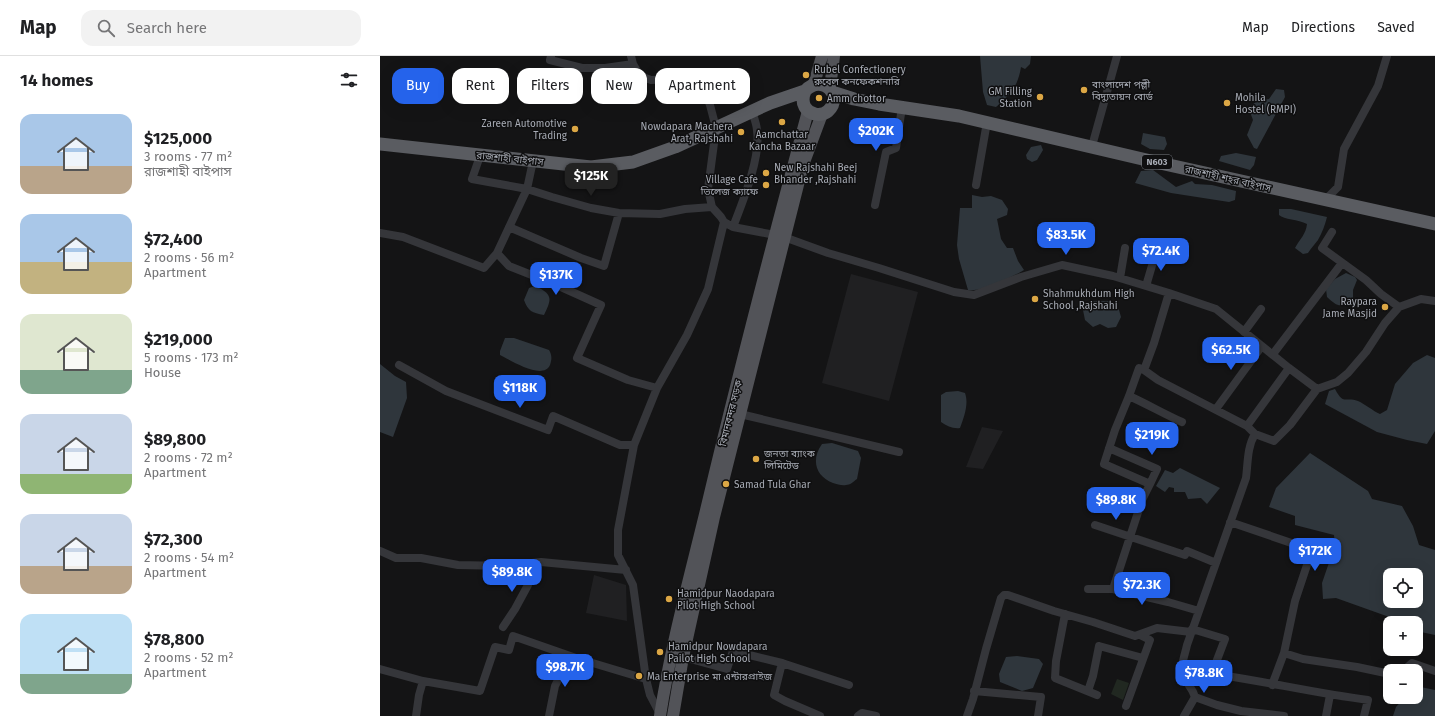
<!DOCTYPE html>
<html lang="en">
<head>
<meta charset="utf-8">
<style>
  :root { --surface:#fff; --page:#f2f2f2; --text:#202124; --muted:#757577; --line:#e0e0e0; --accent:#2563eb }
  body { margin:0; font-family:"Fira Sans","Noto Sans Bengali",sans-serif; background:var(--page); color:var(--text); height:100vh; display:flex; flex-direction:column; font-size:15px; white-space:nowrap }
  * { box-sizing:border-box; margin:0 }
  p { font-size:13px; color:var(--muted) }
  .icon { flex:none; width:22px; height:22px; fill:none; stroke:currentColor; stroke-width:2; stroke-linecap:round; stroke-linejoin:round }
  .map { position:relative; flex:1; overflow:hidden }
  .details { display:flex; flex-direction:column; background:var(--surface); width:380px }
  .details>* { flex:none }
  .guide { position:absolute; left:12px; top:12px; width:380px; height:36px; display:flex; gap:8px }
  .controls { position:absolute; left:1003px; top:512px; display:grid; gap:8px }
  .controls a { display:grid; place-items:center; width:40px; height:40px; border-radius:8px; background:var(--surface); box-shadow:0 4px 16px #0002; font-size:20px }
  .price { position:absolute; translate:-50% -34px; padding:0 9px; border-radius:8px; background:var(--accent); color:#fff; font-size:13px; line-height:26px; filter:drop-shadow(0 1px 2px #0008) }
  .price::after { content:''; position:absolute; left:50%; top:24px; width:12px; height:9px; margin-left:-6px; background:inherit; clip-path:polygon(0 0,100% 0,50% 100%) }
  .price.current { background:#222; color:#fff }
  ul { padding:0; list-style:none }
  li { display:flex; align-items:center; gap:12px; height:100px; padding:0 20px }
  li span { display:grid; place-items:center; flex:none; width:112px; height:80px; border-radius:12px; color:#555 }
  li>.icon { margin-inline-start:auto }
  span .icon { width:48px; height:48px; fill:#fffc; stroke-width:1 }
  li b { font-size:17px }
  h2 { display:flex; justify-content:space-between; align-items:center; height:48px; padding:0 20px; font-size:17px }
  .tag { padding:0 14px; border-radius:12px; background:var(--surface); box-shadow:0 4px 16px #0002; font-size:14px; line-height:36px }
  .tag.current { background:var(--accent); color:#fff }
  header { display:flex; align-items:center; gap:24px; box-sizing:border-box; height:56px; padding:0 20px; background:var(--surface); border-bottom:1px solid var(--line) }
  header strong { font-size:19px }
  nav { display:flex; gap:22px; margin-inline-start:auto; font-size:14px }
  .search { width:280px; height:36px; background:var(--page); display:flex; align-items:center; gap:10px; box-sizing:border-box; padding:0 14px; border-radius:12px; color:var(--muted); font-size:15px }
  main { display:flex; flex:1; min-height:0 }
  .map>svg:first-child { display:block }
</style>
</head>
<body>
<header>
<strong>Map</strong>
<div class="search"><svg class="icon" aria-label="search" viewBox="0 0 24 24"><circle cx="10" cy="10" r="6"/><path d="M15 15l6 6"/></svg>Search here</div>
<nav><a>Map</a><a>Directions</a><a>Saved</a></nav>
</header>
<main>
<section class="details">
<h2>14 homes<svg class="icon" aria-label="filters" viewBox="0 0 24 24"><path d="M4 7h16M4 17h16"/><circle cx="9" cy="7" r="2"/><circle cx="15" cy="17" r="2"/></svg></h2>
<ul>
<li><span style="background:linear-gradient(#a9c7e8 65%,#b9a48a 0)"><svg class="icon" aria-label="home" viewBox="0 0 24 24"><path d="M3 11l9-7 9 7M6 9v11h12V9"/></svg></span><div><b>$125,000</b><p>3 rooms · 77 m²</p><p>রাজশাহী বাইপাস</p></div></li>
<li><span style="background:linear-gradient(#a9c7e8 60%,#c2b280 0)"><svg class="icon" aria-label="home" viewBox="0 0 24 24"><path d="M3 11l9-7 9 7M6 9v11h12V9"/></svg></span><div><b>$72,400</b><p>2 rooms · 56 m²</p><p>Apartment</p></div></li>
<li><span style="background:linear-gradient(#dfe7d0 70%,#7fa58c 0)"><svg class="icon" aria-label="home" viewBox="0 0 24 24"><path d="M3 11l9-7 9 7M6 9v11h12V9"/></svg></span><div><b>$219,000</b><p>5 rooms · 173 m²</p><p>House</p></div></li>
<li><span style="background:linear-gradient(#c9d6e8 75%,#8fb573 0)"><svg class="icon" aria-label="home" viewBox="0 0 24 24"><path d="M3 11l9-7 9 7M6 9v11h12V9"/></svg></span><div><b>$89,800</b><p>2 rooms · 72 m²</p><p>Apartment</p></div></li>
<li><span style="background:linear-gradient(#c9d6e8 65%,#b9a48a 0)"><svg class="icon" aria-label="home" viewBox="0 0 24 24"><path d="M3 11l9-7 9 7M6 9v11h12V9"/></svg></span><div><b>$72,300</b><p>2 rooms · 54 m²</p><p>Apartment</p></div></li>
<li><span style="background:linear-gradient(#bfe0f5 75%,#7fa58c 0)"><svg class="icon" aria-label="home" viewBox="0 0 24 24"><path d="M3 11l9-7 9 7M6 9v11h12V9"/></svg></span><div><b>$78,800</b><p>2 rooms · 52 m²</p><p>Apartment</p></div></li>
</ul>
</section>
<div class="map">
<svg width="1055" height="660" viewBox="0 0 1055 660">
  <rect width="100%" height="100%" fill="#141415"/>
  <path fill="#202022" d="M471,218L538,236L509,345L442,327Z
    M602,371L623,375L603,413L586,411Z
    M214,519L246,529L247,565L206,557Z"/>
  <path fill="#212821" d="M737,623L749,627L743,644L731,638Z"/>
  <path fill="#2f363c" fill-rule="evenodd" d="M600,0H651L650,8L645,13L641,11C638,30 631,38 616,51L607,49L603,36Z
    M896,33L904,34L905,41L877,93L874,92L867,79L873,64L870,56L871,50L877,45L889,43Z
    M763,77L785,81L787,88L784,94L770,93L761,88Z
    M661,89L663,94L657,104L652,106L647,103L646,99L651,91Z
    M856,97L876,101L874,109L870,114L839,105L841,100Z
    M773,114L796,131L812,125L815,128L832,129L856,135L855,144L849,146L791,137L755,127L761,115Z
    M592,139L602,141L611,140L622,144L628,153L627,159L617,163L621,183L627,192H633L638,205L644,214C630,222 604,236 588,234L579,203L577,189L580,152H592Z
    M899,153H911L947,161C945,169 942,177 938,184C935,188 931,192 928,197L923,198L915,192C920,183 926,178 927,168C918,163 904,164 899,159Z
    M966,217L975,221L977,224L973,234V244C960,252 958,251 947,241L946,233L955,223Z
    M155,230C173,238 172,243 164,259C152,257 148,255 144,244L149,232Z
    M711,245H730L739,254L741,261L736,271L728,272L720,268L713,271L705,264L703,254Z
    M125,282H134L169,294C172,299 172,303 170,309C163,325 130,304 120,299V295Z
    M1047,299L1055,302V375L1047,388L1027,384L997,376L945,348L949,335L955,333C964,350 965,340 978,345C985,348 993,355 1000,358L1007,354L1015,328L1033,307Z
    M0,308L15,320L26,326L27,342L13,381L0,376Z
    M578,335L585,337C589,348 584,361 580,372C573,373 567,370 561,366V339L566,336Z
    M452,387L478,395L481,402L477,423C473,426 470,429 466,429C462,430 457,428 453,427C435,420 431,403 442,388Z
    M930,397L988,435L992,443L1022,450L1033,470L1039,489L1055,494V579L1036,575V567H1016L1012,562L956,542L943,543L942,527L955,489L954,479L915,469V460L889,451L896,432ZM1010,519H1036V545H1010Z
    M800,412L840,432L827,448L821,442L808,443L805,436H794V432L789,431L785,436L776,430L785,414L793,417Z
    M637,600L659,603L663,608L653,632L642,635L620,626L619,618L626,601Z
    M1036,630L1055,634V660H1013L1016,651L1025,641H1036Z"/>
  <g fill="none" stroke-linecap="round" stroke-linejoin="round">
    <path stroke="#35363a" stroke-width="8" d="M171,0L170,4L202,12H225L253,8
      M251,0L253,8L260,20L271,24L293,23L311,26L325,36L330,49L336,72L328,133L332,151L341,161L344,166L353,171L395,179
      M712,90L737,0
      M100,100L92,123L147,133L172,141L211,152L239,157L280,158L305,153L332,151
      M153,105L147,133L117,197L129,210L172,227L221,249L197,302L248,324L277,332
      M596,129L607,66
      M945,144L958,131L964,93L998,30L1007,0
      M495,149L506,96L516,92L522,51
      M129,171L201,202L224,210L239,157
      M353,171C363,145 381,101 377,75C377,69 374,63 373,57
      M952,176L942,192L986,224L1001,238L1019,251
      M0,177L23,181L104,212L117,197
      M404,181L448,197L499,212L574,236L594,239L641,221L682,209L733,220L789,237L836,253L909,312L937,333
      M740,222L745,192
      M766,230L776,196
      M789,237L774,287L764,314L778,324L867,370L875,378
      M864,276L881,253
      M893,298L962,207
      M19,309L66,335L168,374L173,360L240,389H254
      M749,340C767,348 784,358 802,366
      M836,353L882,290
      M360,358L519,396
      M867,370L909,312
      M729,392L777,413L770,428
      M850,466L932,494L915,545L904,597L892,629
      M715,469L805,499L807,495L836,507
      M0,495L16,502H41L78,509L127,510L161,506L246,514
      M708,533H733L788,546L819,555
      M733,533L762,444L770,428L724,408L735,374L749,340L759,312L764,314
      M685,558L676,605L675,622L717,639
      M123,571L135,553L148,529L152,507
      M812,573L845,583L832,617
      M904,597L923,603L977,611L1010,618
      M303,601L347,613L353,595L402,607L469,629
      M402,607L394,639L405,645L440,660
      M0,613L43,625L100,635L115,591L129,594L133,580L196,602L266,623
      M802,614C864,620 925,636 988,644L984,660
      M1023,615L1032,607L1055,615
      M594,635L661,641L658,660
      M708,635L713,620L719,590L763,602
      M815,641L837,649L861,655L904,660
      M746,650L770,584L760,579
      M280,658L270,639L266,623L253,529L238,499V474L254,389L277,332L307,279L328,233L344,166
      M36,660L39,639L43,625
      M169,660L175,630L190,600
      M478,660L482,657L496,660
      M587,660L593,643L606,593L621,542L624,539H628L674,555L713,566L755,580L777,572L811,576
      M804,660L815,641C812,631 808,630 804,621C799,612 805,599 807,589L866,422C868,407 867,391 875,378L894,385L910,369L937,333L957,326L968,317L986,296L1005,267L1019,251L1041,243L1055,245
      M946,660L950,639"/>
    <path stroke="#525358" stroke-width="12" d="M434,28L442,0
      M450,32L454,0
      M280,660C291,588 311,517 328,446C359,315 393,185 428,55
      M293,660L303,601L334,461L423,109L442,58"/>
    <path stroke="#5a5c61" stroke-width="13" d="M452,36L474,43L499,48L579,60L771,105L1055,168
      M0,88L211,111L253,106L295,91L390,47L425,35C435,24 449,27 454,40C454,69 414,61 425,35"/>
  </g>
  <g fill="#dca745" stroke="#0f0f10" stroke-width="1.5">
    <circle cx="426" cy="19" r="4"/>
    <circle cx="704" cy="34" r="4"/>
    <circle cx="660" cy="41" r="4"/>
    <circle cx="439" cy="42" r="4"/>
    <circle cx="847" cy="47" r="4"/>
    <circle cx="402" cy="66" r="4"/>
    <circle cx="195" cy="73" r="4"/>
    <circle cx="361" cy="76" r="4"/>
    <circle cx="386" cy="117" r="4"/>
    <circle cx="386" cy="129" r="4"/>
    <circle cx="655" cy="243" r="4"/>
    <circle cx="1005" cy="251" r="4"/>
    <circle cx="376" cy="403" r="4"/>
    <circle cx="346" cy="428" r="4"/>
    <circle cx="289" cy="543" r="4"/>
    <circle cx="280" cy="596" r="4"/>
    <circle cx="259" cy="620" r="4"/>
  </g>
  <g text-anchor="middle" stroke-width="3" stroke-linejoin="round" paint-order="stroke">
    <rect fill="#0f0f10" stroke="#797c83" stroke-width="1" x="762" y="99" width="30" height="14" rx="3"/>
    <g font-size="9" font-weight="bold" fill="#a7abb4">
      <text x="777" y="109">N603</text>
    </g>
    <g font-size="10" fill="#a7abb4" stroke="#0f0f10" text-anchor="start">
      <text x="434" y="17">Rubel Confectionery<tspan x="434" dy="12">রুবেল কনফেকশনারি</tspan></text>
      <text x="712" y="32">বাংলাদেশ পল্লী<tspan x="712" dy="12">বিদ্যুতায়ন বোর্ড</tspan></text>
      <text x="652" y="39" text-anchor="end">GM Filling<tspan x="652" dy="12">Station</tspan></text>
      <text x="855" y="45">Mohila<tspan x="855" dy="12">Hostel (RMPI)</tspan></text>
      <text x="447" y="46">Amm chottor</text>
      <text x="187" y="71" text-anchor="end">Zareen Automotive<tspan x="187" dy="12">Trading</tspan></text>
      <text x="353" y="74" text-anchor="end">Nowdapara Machera<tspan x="353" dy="12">Arat, Rajshahi</tspan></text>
      <text x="402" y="82" text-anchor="middle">Aamchattar<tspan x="402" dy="12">Kancha Bazaar</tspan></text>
      <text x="394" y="115">New Rajshahi Beej<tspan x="394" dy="12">Bhander ,Rajshahi</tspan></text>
      <text x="378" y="127" text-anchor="end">Village Cafe<tspan x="378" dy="12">ভিলেজ ক্যাফে</tspan></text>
      <text x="663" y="241">Shahmukhdum High<tspan x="663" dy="12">School ,Rajshahi</tspan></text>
      <text x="997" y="249" text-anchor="end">Raypara<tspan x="997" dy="12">Jame Masjid</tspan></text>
      <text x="384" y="401">জনতা ব্যাংক<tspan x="384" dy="12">লিমিটেড</tspan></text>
      <text x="354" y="432">Samad Tula Ghar</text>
      <text x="297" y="541">Hamidpur Naodapara<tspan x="297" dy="12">Pilot High School</tspan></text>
      <text x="288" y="594">Hamidpur Nowdapara<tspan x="288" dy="12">Pailot High School</tspan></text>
      <text x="267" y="624">Ma Enterprise মা এন্টারপ্রাইজ</text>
    </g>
    <g font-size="10" fill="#a7abb4" stroke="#0f0f10">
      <text transform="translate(130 102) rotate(6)" y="4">রাজশাহী বাইপাস</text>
      <text transform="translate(848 122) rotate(13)" y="4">রাজশাহী শহর বাইপাস</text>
      <text transform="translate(350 357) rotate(-76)" y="4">বিমানবন্দর সড়ক</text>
    </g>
  </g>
</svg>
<div class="controls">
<a><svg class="icon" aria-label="locate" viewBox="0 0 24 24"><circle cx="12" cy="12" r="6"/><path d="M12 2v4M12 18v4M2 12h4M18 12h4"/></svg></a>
<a>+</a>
<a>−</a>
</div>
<b class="price" style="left:496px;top:96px">$202K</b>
<b class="price current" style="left:211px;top:141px">$125K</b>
<b class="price" style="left:686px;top:200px">$83.5K</b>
<b class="price" style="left:781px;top:216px">$72.4K</b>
<b class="price" style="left:176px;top:240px">$137K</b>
<b class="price" style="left:851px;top:315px">$62.5K</b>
<b class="price" style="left:140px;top:353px">$118K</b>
<b class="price" style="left:772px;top:400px">$219K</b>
<b class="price" style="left:736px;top:465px">$89.8K</b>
<b class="price" style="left:935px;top:516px">$172K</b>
<b class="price" style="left:132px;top:537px">$89.8K</b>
<b class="price" style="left:762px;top:550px">$72.3K</b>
<b class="price" style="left:185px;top:632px">$98.7K</b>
<b class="price" style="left:824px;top:638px">$78.8K</b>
<div class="guide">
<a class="tag current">Buy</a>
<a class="tag">Rent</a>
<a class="tag">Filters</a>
<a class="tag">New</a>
<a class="tag">Apartment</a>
</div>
</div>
</main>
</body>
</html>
